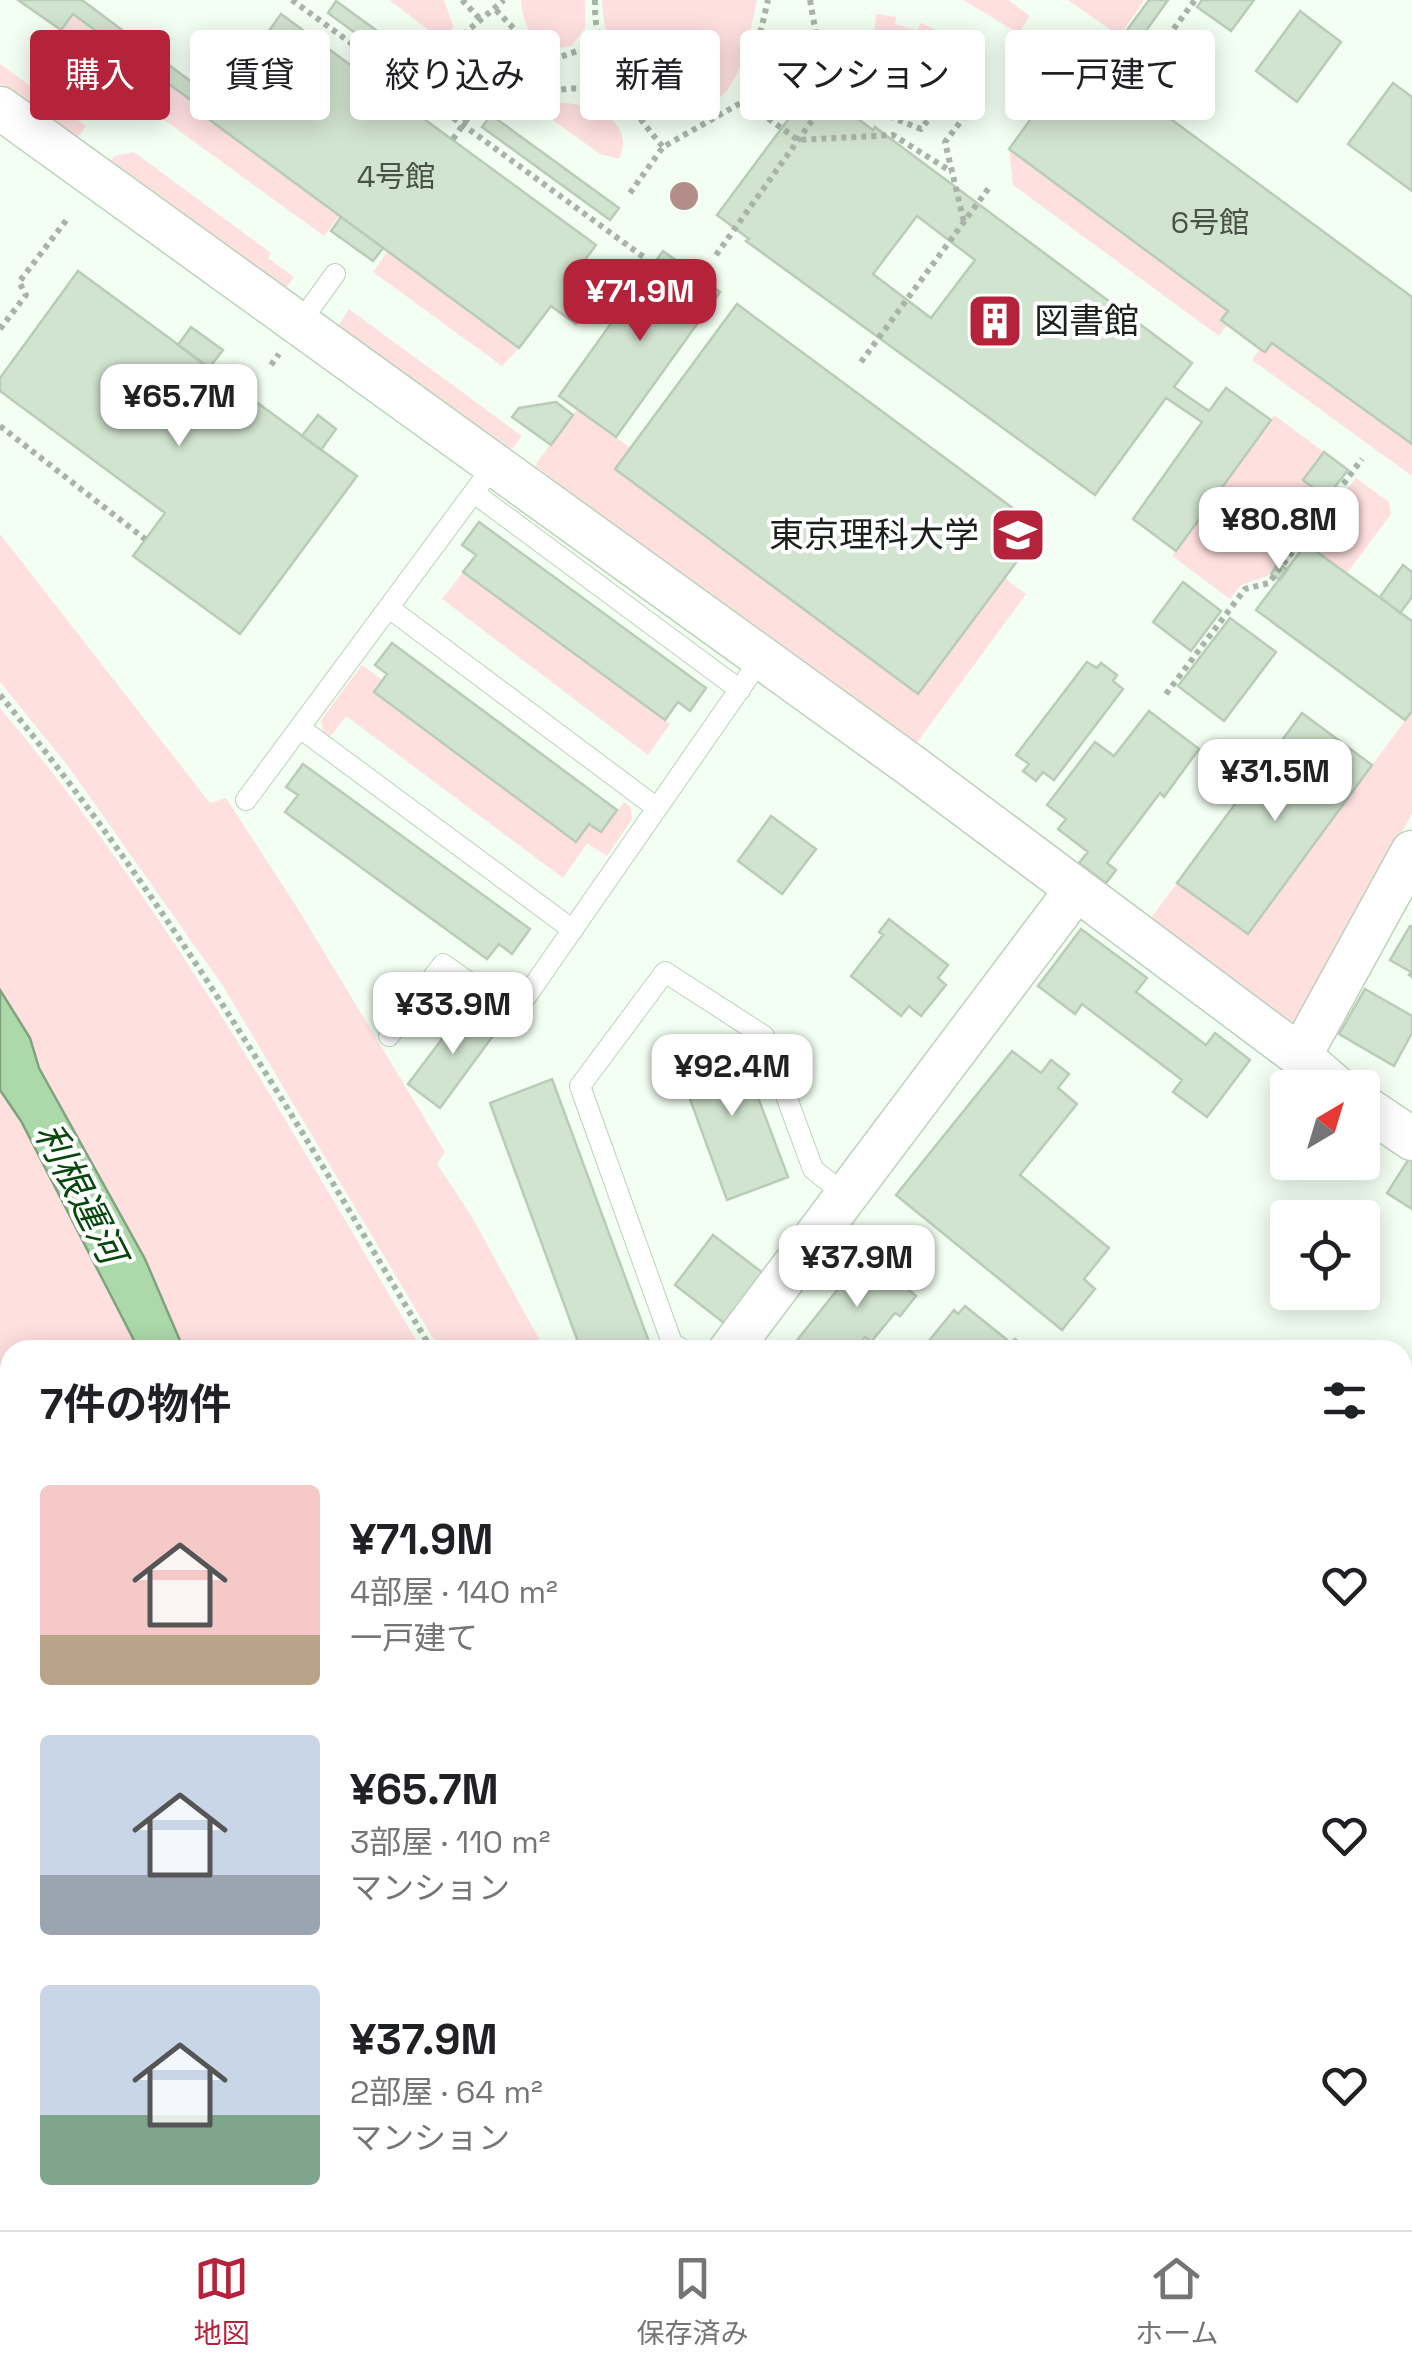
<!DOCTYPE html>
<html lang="ja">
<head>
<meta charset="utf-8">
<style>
  :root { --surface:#fff; --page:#f2f2f2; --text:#202124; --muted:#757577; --line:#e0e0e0; --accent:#b5233a }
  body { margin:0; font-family:"Space Grotesk","Noto Sans JP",sans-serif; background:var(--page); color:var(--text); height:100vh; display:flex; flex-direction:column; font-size:38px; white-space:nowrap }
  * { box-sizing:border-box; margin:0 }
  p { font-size:32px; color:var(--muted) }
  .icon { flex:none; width:55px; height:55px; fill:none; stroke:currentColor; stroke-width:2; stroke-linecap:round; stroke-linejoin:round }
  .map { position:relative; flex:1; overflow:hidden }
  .sheet { position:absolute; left:0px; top:1340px; width:1412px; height:890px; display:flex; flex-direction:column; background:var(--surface); border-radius:30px 30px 0 0; box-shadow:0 5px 25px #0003 }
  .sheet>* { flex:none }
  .guide { position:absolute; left:30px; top:30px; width:1352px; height:90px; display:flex; gap:20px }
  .needle { width:65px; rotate:38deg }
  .buttons { position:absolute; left:1270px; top:1070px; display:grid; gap:20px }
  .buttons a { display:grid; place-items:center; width:110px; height:110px; border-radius:10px; background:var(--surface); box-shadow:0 5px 25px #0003; font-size:50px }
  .price { position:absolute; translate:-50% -85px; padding:0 22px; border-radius:20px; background:#fff; color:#222; font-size:32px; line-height:65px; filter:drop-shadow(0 2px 5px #0008) }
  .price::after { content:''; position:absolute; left:50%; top:60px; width:30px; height:22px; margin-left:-15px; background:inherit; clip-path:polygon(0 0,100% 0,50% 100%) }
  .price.selected { background:var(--accent); color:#fff }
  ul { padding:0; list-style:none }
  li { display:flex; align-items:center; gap:30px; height:250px; padding:0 40px }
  li span { display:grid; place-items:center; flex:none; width:280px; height:200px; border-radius:10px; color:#555 }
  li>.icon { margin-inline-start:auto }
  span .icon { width:120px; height:120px; fill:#fffc; stroke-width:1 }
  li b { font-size:42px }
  h2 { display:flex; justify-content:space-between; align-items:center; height:120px; padding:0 40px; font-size:42px }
  .chip { padding:0 35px; border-radius:10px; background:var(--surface); box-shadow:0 5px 25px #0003; font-size:35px; line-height:90px }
  .chip.selected { background:var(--accent); color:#fff }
  .tab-bar { display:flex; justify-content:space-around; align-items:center; height:140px; border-top:2px solid var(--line); background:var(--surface); font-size:28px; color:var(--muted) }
  .tab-bar a { display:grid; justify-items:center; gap:5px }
  .tab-bar .selected { color:var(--accent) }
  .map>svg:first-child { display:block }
</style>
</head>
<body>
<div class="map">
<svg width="1412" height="2230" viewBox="0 0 1412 2230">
  <rect width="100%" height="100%" fill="#f3fff2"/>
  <path fill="#fee0df" d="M389,0H444L453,25L450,37L434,34Z
    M521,0H585V28L571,46C538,54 523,30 521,0Z
    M602,0H757C751,28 745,66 728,89C720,100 707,104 695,109C684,112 675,109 664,107C619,99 604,39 602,0Z
    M963,0H1008L1030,16L1018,33Z
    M1068,0H1142L1144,1L1119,36Z
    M73,14L136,60L111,94L99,95L53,57L67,36L61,30Z
    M876,14L896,17L895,24L917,30L921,23L940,32L938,38L950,46L955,41L970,52L956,71L914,49L874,38Z
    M496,39C517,42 527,53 528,75L522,84L505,86L474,62L481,47Z
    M805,39L813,86L798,106C778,102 745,72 765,50C772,42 795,42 805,39Z
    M0,64L86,126L77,139L0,84Z
    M167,83L210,114L207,119L339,216L324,236L149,109Z
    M560,103C590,102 637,121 619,159L600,154L554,121L549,106Z
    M1009,149L1228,311L1221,320L1227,325L1219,336L1013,185Z
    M134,152L271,253L268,258L294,277L286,288L110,163L114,156Z
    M387,252L519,348L502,366L373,272Z
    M349,309L522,436L512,449L338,326Z
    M1272,343L1412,444V476L1252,360L1260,349L1265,352Z
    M577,409L631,448L615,470L918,694L1005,578L1026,594L913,748L592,511L535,465Z
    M1274,415L1324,452L1303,480L1326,498L1268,576L1241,585L1230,599L1172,556Z
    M1356,478L1389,502L1391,514L1347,573L1306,544Z
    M0,534L210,803L226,798L298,909L445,1152L437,1164L472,1217L545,1350H440L223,986L68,766L0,682Z
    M463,572L670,724L648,755L442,599Z
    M362,665L382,680L374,692L575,841L589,824L601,832L624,802L631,807L632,819L607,856L587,843L563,878L346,716L330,737L323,733L321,720Z
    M0,708C165,904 291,1130 422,1350H184L145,1258L39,1068L30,1038L0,990Z
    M1412,711V813L1303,1020L1285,1024L1148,922L1177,883L1248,934Z
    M0,1090L21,1121L139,1350H10V1576L0,1557Z
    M0,1595L10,1614V1715L0,1703Z
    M0,1742L10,1754V1795L0,1789Z
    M1412,2130V2214L1403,2203V2145Z
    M72,2220H316L323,2230H66Z
    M350,2220H397L405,2230H357Z
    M426,2220H699L708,2230H434Z
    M763,2220H1035L1046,2230H773Z
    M1060,2220H1233L1240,2225L1245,2220H1293L1298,2230H1072Z"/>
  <path fill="#acd9aa" stroke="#80a27f" stroke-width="2.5" d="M0,990L30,1038L39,1068L145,1259L184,1350H139L21,1121L0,1090Z
    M699,2220H763L773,2230H708Z"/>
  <path fill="#d1e4cf" stroke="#b9ccb8" stroke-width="2.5" fill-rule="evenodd" d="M18,0H82L205,92L224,66L238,75L210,114L73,14L61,30Z
    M1149,0H1168L1113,77L1100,67Z
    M1202,0H1254L1231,31L1197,7Z
    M336,1L464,94L455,106L328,13Z
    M1300,11L1341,42L1297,102L1256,71Z
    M281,14L596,245L565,287L590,306L576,324L551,306L519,348L207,118L238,75L211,56L224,37L251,56Z
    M1080,52L1412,297V444L1272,343L1265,352L1260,349L1221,320L1228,311L1009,149L1041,105L1036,101L1048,84L1054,87Z
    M1393,83L1412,97V191L1348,144Z
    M813,86L873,130L875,127L1192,363L1174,387L1209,411L1226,388L1271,420L1176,551L1133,519L1202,422L1166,398L1095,495L746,241L749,239L717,215ZM917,216L975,260L931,318L873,274Z
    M491,115L619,208L610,220L482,127Z
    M341,217L383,248L373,261L331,231Z
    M663,251L720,292L616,437L559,396Z
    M78,271L357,476L240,634L133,556L165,513L0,391V378Z
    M737,304L1041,529L918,694L615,469Z
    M191,327L223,350L209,368L178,345Z
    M556,402L573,415L551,445L512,417L519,408Z
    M318,415L336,429L321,450L302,436Z
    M1324,452L1348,470L1326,498L1303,480Z
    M479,522L706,688L690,711L678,702L665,720L463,572L476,555L462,545Z
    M1306,544L1412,621V711L1405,720L1256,610Z
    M1278,563L1287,570L1280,580L1271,574Z
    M1403,565L1412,572V597L1400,613L1380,597Z
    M1183,582L1221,611L1191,651L1153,622Z
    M1230,618L1276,652L1224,721L1178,686Z
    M392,643L617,810L601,832L589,824L576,842L374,692L387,674L375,665Z
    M1087,662L1097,668L1101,663L1117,675L1113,681L1123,689L1054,780L1043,772L1036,781L1023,771L1029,764L1016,755Z
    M1149,711L1199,749L1164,797L1160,793L1107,863L1116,870L1106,883L1079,863L1088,852L1058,829L1066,819L1047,805L1095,742L1114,756Z
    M1302,713L1372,765L1248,934L1177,883Z
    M303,764L530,929L512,954L499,944L487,959L285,812L298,795L286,787Z
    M771,816L816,849L782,894L738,861Z
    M889,919L948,965L938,978L946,985L921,1016L909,1006L901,1016L851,976L883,935L879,932Z
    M1410,926L1412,927V977L1409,975L1411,972L1390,960Z
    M1081,929L1147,978L1136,992L1206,1045L1215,1033L1250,1060L1207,1117L1173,1092L1182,1080L1082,1004L1075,1014L1038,986Z
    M1365,989L1412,1016V1033L1394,1066L1339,1034Z
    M467,1006L498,1029L440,1108L408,1084Z
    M736,1039L788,1177L727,1200L676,1061Z
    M1012,1051L1041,1073L1051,1060L1069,1074L1058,1088L1077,1104L1020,1175L1109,1248L1084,1279L1095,1289L1062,1330L896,1195Z
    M552,1079L652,1350H581L490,1103Z
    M1410,1157L1412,1158V1209L1387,1193Z
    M713,1235L763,1273L724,1323L675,1285Z
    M865,1255L916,1296L900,1316L895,1313L871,1342L865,1337L855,1350H802L794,1344Z
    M965,1306L1011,1343L1015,1339L1029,1350H928L924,1347L954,1310L958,1314Z
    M10,1867V1926L0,1908V1873Z
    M2,1935L10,1942V1990L4,1996L0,1993Z
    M10,2119V2154L0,2163V2120L4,2125Z
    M0,2195L10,2207V2220H21L25,2224L18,2230H0Z"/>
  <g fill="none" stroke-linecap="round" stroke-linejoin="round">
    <g stroke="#bdd1bc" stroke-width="22">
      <path id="lane" d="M299,324L335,274
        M474,493L740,690
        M389,608L657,808
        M300,728L573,930
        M246,800L494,465
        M389,1036L443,964L514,1014L762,657
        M683,1350L672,1343L580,1086L665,972L764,1036L813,1169L845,1195"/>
    </g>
    <g stroke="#bdd1bc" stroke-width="45">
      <path id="street" d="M0,108L913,767L1300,1056L1337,1088
        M1300,1056L1412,852
        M1362,1105L1412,1139
        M730,1350L1076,890
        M0,1721L10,1733
        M0,1841L10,1832
        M0,2057L10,2068
        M1402,2058L1412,2044
        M335,2220L342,2230
        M47,2230L56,2220
        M1309,2230L1314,2220"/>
    </g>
    <path stroke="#a9b4a9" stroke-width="6" stroke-dasharray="5 5" stroke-linecap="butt" d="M292,0L645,258
      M462,0L480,19
      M595,0C593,59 627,104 663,147
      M810,0L820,57C886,58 919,67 971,108L945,142L964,222
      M496,10L541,57L554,90
      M447,60L466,32L504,0
      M543,63L600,43
      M1144,69L1195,0
      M744,101L798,140L893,135L952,172
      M517,112C557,82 573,87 620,93
      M453,139L488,90
      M630,193L663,147L744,101L768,0
      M716,255L821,108L871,109L921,129L950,92
      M0,329L26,295L19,282L68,218
      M861,362L991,185
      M271,365L279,354
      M0,426L145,539
      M1166,694L1245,589L1269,583L1362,459
      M0,695C167,898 298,1124 432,1350
      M0,1575L10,1594
      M412,2220L420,2230
      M1049,2220L1060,2230"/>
    <use href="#lane" stroke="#fff" stroke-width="20"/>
    <use href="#street" stroke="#fff" stroke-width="42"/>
  </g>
  <g fill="#b38d8a">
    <circle cx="510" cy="62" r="14"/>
    <circle cx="684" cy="196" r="14"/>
  </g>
  <defs>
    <g id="building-square" transform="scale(2.875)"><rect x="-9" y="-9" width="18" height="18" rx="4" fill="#b5233a" stroke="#fff"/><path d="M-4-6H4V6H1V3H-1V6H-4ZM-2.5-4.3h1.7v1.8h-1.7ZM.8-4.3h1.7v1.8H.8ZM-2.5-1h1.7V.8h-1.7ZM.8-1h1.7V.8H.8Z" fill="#fff"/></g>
    <g id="university-square" transform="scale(2.875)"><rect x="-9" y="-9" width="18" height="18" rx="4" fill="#b5233a" stroke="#fff"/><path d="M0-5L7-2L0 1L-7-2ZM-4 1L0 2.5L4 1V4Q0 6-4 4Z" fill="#fff"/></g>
  </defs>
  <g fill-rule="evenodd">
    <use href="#building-square" x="995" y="321"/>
    <use href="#university-square" x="1018" y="535"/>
  </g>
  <g text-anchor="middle" stroke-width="8" stroke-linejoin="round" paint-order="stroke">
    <g font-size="30" fill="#485247">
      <text x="396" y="187">4号館</text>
      <text x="1210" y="233">6号館</text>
    </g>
    <g font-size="35" fill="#1a211a" stroke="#fff" text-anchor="start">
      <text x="1034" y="333">図書館</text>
      <text x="979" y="547" text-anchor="end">東京理科大学</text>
    </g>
    <g font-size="38" font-style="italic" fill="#07490d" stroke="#fff">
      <text transform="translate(80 1193) rotate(63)" y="13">利根運河</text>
    </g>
  </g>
</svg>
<div class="buttons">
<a><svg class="needle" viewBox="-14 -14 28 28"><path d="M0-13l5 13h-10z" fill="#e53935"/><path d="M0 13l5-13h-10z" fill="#757577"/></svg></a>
<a><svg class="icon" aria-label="locate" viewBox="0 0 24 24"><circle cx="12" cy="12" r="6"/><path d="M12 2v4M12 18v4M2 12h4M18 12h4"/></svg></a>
</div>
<b class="price selected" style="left:640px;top:344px">¥71.9M</b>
<b class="price" style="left:179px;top:449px">¥65.7M</b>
<b class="price" style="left:1279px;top:572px">¥80.8M</b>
<b class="price" style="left:1275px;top:824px">¥31.5M</b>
<b class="price" style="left:453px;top:1057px">¥33.9M</b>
<b class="price" style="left:732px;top:1119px">¥92.4M</b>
<b class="price" style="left:857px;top:1310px">¥37.9M</b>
<div class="guide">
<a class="chip selected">購入</a>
<a class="chip">賃貸</a>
<a class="chip">絞り込み</a>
<a class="chip">新着</a>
<a class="chip">マンション</a>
<a class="chip">一戸建て</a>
</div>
<section class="sheet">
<h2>7件の物件<svg class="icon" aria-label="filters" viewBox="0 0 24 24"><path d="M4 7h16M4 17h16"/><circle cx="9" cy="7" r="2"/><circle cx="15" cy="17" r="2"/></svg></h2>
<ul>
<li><span style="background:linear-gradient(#f6c9c9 75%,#b9a48a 0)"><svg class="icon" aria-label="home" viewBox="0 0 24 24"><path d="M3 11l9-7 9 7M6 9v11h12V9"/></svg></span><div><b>¥71.9M</b><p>4部屋 · 140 m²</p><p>一戸建て</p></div><svg class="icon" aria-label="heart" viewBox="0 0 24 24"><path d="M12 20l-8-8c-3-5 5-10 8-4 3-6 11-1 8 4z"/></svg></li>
<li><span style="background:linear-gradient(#c9d6e8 70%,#9aa5b1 0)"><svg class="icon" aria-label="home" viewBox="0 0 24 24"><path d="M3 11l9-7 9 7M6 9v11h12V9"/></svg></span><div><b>¥65.7M</b><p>3部屋 · 110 m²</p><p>マンション</p></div><svg class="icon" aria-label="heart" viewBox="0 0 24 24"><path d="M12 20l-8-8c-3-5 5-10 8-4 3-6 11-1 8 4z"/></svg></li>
<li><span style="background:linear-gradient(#c9d6e8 65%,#7fa58c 0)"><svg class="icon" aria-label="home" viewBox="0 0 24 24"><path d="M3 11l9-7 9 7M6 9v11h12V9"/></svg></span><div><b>¥37.9M</b><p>2部屋 · 64 m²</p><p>マンション</p></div><svg class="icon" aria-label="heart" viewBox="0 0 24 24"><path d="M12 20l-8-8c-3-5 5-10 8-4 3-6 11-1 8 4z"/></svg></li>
</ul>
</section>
</div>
<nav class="tab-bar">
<a class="selected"><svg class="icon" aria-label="map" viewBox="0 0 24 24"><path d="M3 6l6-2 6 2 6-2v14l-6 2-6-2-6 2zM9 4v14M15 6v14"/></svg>地図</a>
<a><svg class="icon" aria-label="saved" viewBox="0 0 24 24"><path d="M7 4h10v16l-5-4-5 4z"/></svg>保存済み</a>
<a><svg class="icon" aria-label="home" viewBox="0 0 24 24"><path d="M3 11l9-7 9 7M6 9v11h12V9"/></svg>ホーム</a>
</nav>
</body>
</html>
